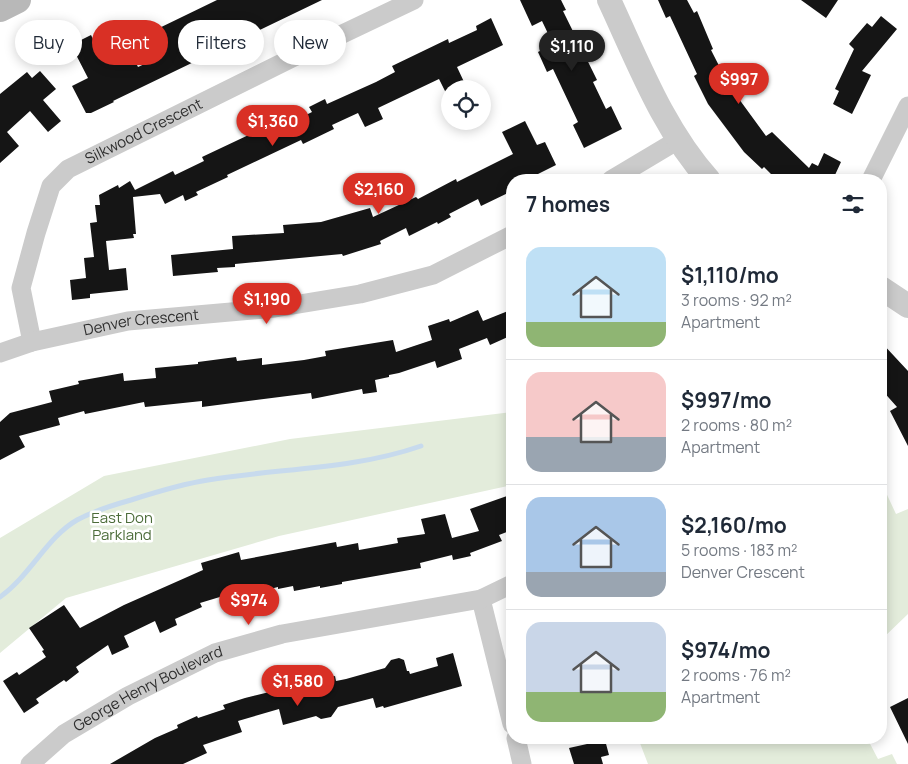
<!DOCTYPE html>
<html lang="en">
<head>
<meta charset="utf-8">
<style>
  :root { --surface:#fff; --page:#f2f2f3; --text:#1f2937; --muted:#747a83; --line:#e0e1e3; --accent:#d93025 }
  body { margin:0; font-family:Manrope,sans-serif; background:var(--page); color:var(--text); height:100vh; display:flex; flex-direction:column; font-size:19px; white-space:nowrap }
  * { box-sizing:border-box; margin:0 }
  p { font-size:16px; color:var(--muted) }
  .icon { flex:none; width:28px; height:28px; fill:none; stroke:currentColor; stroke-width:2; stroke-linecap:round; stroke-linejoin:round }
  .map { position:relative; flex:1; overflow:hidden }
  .side { position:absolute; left:506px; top:174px; width:381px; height:570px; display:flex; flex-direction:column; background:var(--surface); border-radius:20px; box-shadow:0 2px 12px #0003 }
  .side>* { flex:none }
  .top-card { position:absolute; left:15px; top:20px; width:416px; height:45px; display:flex; gap:10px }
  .fabs { position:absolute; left:441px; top:80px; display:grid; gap:10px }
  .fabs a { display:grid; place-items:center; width:50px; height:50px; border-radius:50%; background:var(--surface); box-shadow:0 2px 12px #0003; font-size:25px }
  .price { position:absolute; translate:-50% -42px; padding:0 11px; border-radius:18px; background:var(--accent); color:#fff; font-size:16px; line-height:32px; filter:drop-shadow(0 1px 2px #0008) }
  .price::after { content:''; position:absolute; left:50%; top:30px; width:15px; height:11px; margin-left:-8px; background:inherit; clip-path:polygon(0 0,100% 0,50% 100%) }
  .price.selected { background:#222; color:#fff }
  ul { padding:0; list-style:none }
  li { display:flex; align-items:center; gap:15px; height:125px; padding:0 20px }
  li+li { border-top:1px solid var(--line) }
  li span { display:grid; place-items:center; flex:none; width:140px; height:100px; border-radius:15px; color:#555 }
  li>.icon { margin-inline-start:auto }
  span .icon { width:60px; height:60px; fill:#fffc; stroke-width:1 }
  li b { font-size:21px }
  h2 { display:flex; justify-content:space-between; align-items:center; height:60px; padding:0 20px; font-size:21px }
  .pill { padding:0 18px; border-radius:22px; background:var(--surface); box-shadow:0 2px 12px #0003; font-size:18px; line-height:45px }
  .pill.selected { background:var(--accent); color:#fff }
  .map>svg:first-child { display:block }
</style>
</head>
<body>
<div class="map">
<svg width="908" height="764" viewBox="0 0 908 764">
  <rect width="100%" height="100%" fill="#fff"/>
  <path fill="#e3ecdb" d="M512,412V485L279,536L66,598L0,653V538L104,476L290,439Z
    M881,482L896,514L908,509V614L881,640Z
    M638,738H867L878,759L892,754L897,764H648Z"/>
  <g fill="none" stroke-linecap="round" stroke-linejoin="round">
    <path stroke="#c7daed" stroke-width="5" d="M0,597C30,576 47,537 77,520C94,511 113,505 131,500C156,492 182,484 208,480C279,468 352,470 421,446"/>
  </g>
  <path fill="#151515" d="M217,0H322L113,101L114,102L91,113H86L72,86L88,78L71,45L91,35L100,53L125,41L138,67L162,56L151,32Z
    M520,0H561L566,10L563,11L597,80L593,82L606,109L611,106L622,129L584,148L573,125L578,122L553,69L547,72L538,52L553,44L542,21L532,26Z
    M658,0H687L694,13L697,11L713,49L711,50L737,101L739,99L766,136L772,132L809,168L812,163L818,166L824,153L841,162L835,175L843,180H777L764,167L762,169L744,152L708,104L694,76L697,74L670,16L666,18Z
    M801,0H838L826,18Z
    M881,16L897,29L862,71L871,75L852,114L833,104L839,91L835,89L854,49L849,44L867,23L872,27Z
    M491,18L503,45L457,67L465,84L455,89H450V91L446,93L439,79L378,108L383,119L365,127L358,113L332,125L334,129L303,144L301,140L227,175L228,177L196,192L198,195L185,201L183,195L165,204L160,194L133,197L136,234H133L134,238L106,241L109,270L126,268L128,290L90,294V298L72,300L70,280L86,278L84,258L94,257L90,223L97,222L95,205H100L99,195L118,185L119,188L130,181L135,190L173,171L175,175L204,161L202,157L276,122L279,126L285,123L286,125L312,112L309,107L325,99L327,104L376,82L395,72L392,66L448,39L449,43L477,30L476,26Z
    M40,71L56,89L43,100L61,121L48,132L30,111L7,132L19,146L0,163V94L27,72L32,78Z
    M525,121L537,145L545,142L556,165L526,180H512V191L481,206L478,199L449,214L451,217L438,224L437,222L409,236L406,228L380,241L381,244L343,256L342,254L235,264V267L217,268L218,272L173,276L171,255L233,249L232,236L284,233L283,225L321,222L370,208L373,217L416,197L418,199L456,179L457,182L513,154L502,132Z
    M478,310L483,321L508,311L512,322V335L490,345L487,338L459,349L462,359L437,368L435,361L399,373L389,375V377L375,380L377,392L363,394L362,389L312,399L311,393L202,407V401L145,407L144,402L85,414L84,411L58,418L60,425L19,436L25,447L0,460V422L10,413L52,402L49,391L79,384L78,381L123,373L124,381L156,378L155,368L198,364V362L236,357L237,361L262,358V365L304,360L326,356L325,351L393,340L396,352L432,340L428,326L449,319L450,322Z
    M881,342L908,371V446L890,411L897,407L881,389Z
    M507,496L512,511V530L499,535L502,541L470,553L471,556L453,560L452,555L420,563L421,568L342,582V584L320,588V586L294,591L293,586L278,589V587L234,598L233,593L200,603L202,607L175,619L177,625L160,633L155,621L124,636L129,647L112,655L108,645L76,667L79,672L66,682L64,680L36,699L39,703L24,713L3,681L17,672L19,675L46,657L42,651L44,650L29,628L64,605L80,628L124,605L203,570L201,563L239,552L241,560L336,542L337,547L358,543L359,550L398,543L397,538L425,534L421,519L445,514L452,538L479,531L470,509Z
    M453,653L462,686L384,708L383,706L376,708L373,698L338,707L331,717L321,719L316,716L283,725L279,709L238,721L242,732L203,745L207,753L183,764H110L155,738L178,728L177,725L197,716L198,718L225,709L223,705L245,698L335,676L336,681L346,679L385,668L391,660L399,658L404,660L407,671H409L410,674L438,666L436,658Z
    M908,698V744L890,707Z
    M605,740L609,755L601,757L603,764H574L569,748Z"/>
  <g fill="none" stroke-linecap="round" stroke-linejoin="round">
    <g stroke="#cbcbcb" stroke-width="19">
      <path d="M611,180L678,140"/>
      <path d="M871,180L908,106"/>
      <path id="s1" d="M32,342L21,288L36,233L51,186L68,169L292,58L414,0"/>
      <path id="s2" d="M0,353L32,342L128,321L275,308L360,294L433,275L512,235"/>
      <path d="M481,599L512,724"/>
      <path d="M516,738L522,764"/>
      <path id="s3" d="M30,764L64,734L128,696L215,653L282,634L481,599L512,584"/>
    </g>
    <path stroke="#cbcbcb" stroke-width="24" d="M609,0C638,62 663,129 709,180
      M881,288L908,306"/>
    <path stroke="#b8b8b8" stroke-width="26" d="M0,9L18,0"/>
  </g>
  <g text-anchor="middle" stroke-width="5" stroke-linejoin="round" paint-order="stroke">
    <g font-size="15" fill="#2e2e2e" stroke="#fff">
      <text dy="5" stroke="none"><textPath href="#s1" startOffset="270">Silkwood Crescent</textPath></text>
      <text dy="5" stroke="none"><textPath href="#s2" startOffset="145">Denver Crescent</textPath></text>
      <text dy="5" stroke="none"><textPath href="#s3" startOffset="141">George Henry Boulevard</textPath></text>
    </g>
    <g font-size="15" fill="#4c6c3a" stroke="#fff">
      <text x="122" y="523">East Don<tspan x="122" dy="17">Parkland</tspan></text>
    </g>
  </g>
</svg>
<div class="fabs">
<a><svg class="icon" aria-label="locate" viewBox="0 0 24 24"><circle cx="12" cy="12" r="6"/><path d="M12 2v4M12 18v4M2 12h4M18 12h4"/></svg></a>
</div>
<b class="price selected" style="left:572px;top:72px">$1,110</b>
<b class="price" style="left:739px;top:105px">$997</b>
<b class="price" style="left:273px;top:147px">$1,360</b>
<b class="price" style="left:379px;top:215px">$2,160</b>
<b class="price" style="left:267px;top:325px">$1,190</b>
<b class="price" style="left:249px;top:626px">$974</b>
<b class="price" style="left:298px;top:707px">$1,580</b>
<div class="top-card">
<a class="pill">Buy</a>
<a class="pill selected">Rent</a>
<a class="pill">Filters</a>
<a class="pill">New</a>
</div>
<section class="side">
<h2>7 homes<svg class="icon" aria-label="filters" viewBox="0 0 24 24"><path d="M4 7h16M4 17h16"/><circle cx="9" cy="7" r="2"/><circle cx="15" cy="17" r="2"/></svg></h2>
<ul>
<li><span style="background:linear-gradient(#bfe0f5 75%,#8fb573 0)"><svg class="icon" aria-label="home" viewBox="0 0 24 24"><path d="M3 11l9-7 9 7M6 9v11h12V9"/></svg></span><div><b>$1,110/mo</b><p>3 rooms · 92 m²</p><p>Apartment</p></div></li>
<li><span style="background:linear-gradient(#f6c9c9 65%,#9aa5b1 0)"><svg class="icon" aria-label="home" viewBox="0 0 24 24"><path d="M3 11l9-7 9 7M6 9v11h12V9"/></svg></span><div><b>$997/mo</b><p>2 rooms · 80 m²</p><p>Apartment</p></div></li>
<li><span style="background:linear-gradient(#a9c7e8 75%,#9aa5b1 0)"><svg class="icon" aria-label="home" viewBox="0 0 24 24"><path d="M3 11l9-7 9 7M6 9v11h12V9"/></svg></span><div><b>$2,160/mo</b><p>5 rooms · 183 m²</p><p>Denver Crescent</p></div></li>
<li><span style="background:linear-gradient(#c9d6e8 70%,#8fb573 0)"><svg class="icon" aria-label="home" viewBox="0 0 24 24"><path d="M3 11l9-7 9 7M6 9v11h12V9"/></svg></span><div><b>$974/mo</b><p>2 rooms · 76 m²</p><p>Apartment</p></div></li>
</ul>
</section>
</div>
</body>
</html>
